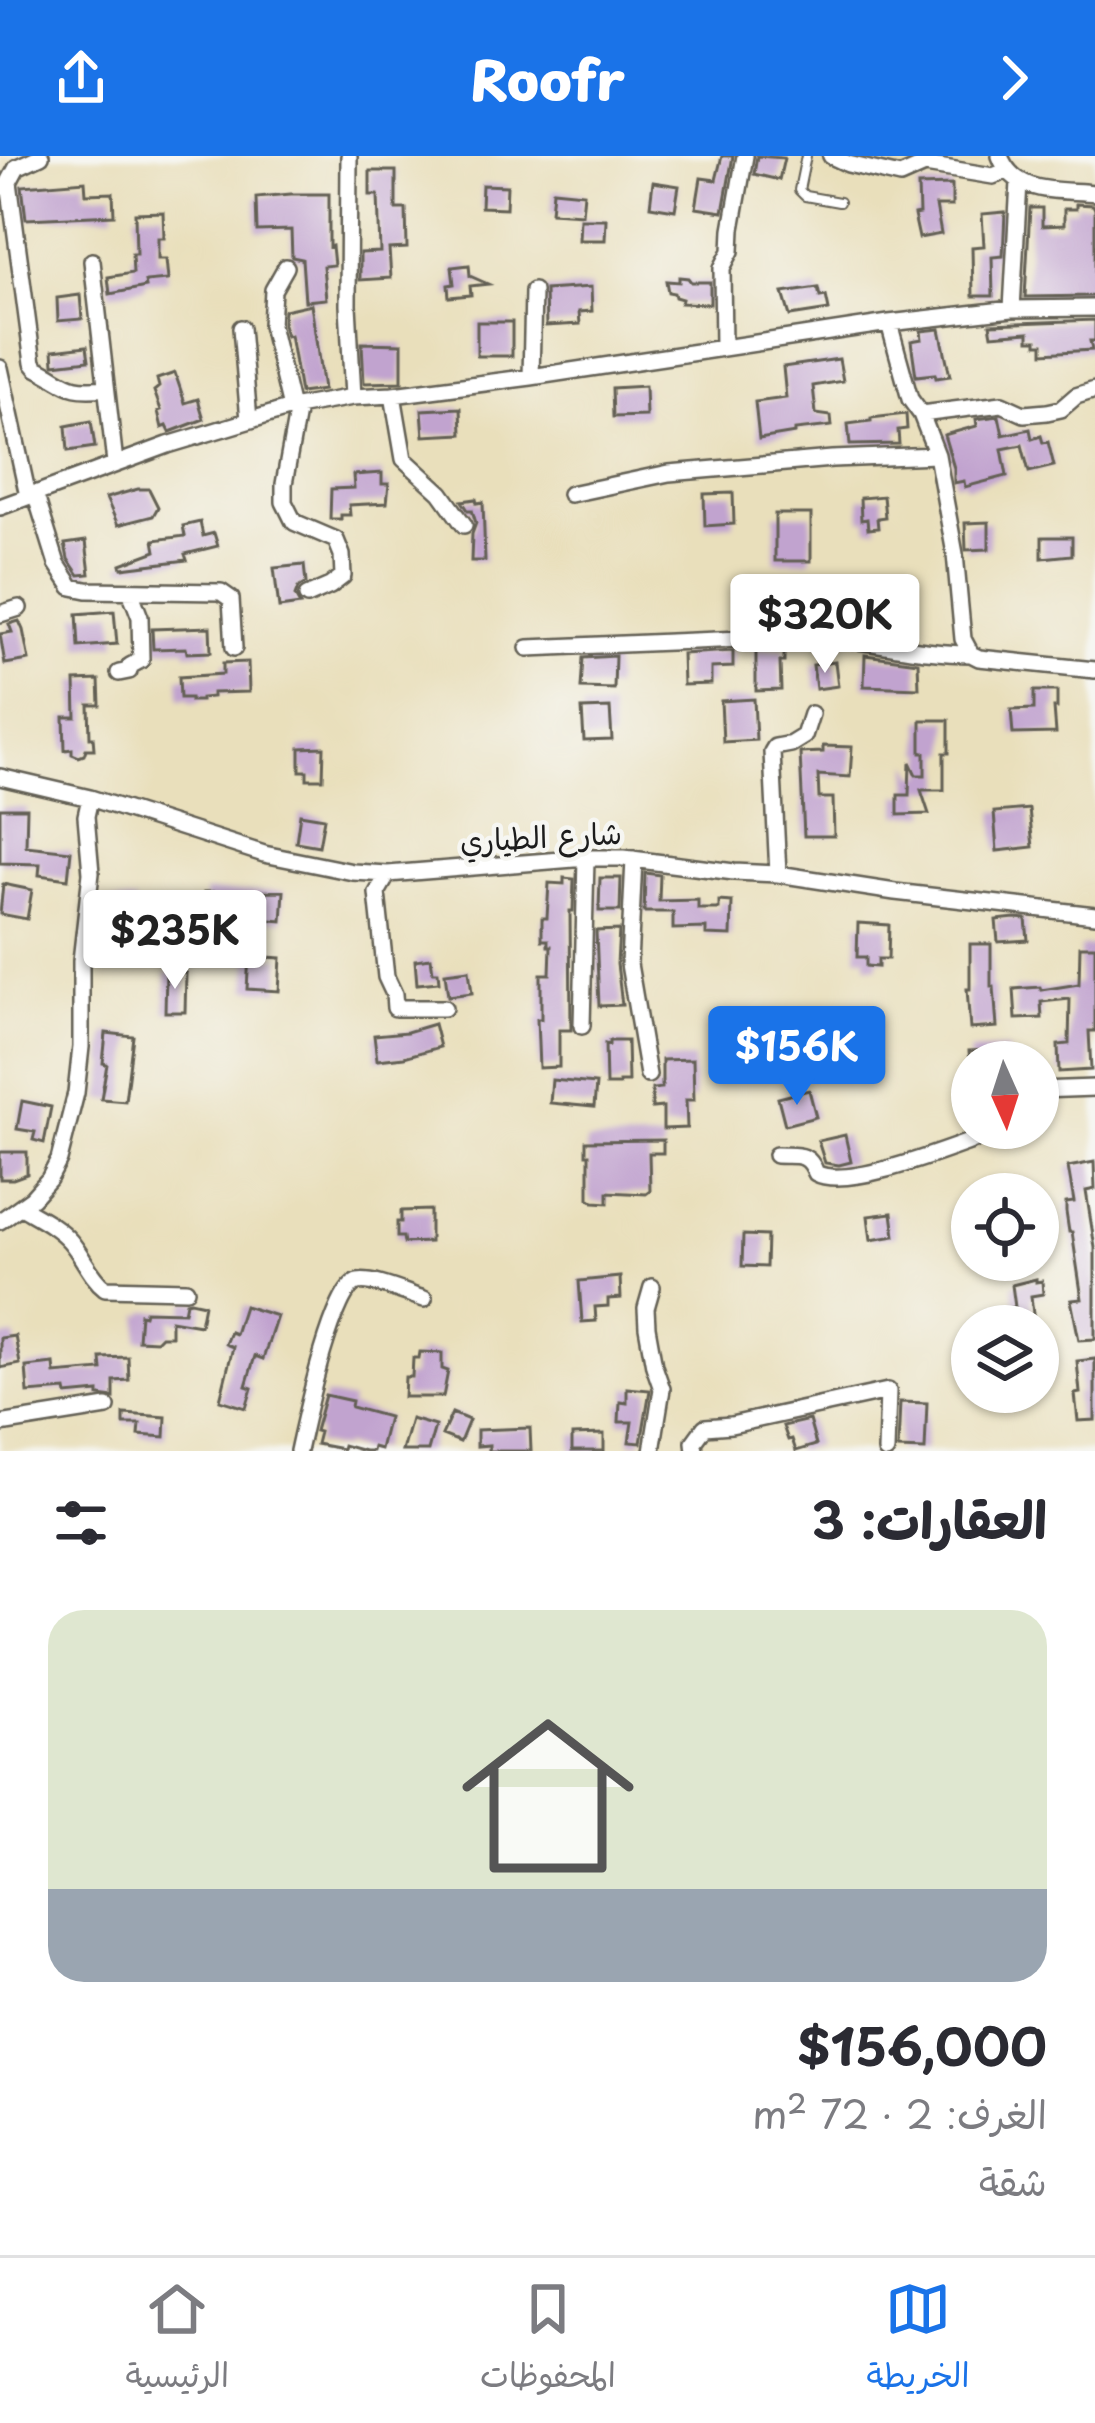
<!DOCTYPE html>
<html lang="ar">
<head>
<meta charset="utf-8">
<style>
  :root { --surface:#fff; --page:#f2f2f3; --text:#2b2b33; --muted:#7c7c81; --line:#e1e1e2; --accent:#1a73e8 }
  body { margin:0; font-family:"Playpen Sans","Playpen Sans Arabic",sans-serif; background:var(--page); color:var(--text); direction:rtl; height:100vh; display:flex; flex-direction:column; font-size:45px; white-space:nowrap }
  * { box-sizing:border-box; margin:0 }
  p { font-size:39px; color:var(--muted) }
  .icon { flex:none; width:66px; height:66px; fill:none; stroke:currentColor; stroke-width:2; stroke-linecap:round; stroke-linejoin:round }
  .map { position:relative; height:1295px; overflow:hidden; direction:ltr }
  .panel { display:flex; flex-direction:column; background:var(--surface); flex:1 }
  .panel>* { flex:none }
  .needle { width:78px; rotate:177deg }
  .tools { position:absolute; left:951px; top:885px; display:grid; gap:24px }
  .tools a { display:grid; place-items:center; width:108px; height:108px; border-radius:50%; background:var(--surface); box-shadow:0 3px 9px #0004; font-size:60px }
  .price { position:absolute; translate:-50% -102px; padding:0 27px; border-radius:12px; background:#fff; color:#222; font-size:39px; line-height:78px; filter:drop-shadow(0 3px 6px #0008) }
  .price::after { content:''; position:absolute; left:50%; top:72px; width:36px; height:27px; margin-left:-18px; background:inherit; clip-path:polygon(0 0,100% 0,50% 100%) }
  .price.current { background:var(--accent); color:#fff }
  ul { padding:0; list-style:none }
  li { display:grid; align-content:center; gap:24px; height:636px; padding:0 48px }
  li+li { border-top:3px solid var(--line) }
  li span { display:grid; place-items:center; height:372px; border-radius:36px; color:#555 }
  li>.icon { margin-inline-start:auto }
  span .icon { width:216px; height:216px; fill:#fffc; stroke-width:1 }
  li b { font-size:51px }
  h2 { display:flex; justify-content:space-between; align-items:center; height:144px; padding:0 48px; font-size:51px }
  header { display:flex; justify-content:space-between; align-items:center; height:156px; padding:0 48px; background:var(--accent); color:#fff; font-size:54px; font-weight:800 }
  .tab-bar { display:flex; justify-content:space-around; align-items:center; height:168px; border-top:3px solid var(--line); background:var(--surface); font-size:33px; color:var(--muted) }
  .tab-bar a { display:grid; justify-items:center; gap:6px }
  .tab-bar .current { color:var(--accent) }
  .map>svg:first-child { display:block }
</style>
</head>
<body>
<header><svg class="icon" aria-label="forward" viewBox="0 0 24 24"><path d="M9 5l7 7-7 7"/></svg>Roofr<svg class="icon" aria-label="share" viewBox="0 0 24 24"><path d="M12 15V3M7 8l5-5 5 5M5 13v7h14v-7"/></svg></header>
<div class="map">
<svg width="1095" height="1295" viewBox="0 0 1095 1295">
  <rect width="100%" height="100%" fill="#f6f6f2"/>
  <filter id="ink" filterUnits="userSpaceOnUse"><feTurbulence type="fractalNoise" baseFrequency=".00833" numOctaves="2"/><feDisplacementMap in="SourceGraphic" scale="24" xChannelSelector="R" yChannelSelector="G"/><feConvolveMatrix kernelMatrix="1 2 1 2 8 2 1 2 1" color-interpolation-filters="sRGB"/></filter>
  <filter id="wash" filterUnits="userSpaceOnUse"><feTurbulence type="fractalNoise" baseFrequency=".004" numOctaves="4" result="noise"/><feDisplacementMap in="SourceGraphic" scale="48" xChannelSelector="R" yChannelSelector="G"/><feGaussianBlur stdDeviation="2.7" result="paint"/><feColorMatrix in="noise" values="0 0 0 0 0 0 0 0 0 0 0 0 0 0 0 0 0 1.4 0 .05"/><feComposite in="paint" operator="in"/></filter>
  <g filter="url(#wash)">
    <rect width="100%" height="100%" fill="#e9dfbb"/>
    <g id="blocks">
      <path fill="#c1a3cf" d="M722,0H733L723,56L696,52L701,22L716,24Z
        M757,0L784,2L779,24L754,18Z
        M370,15H396V53H406L407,92L389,93L391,122L360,124V97L380,96L378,39H370Z
        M85,25L86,38L113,37L114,59L26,63L22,30Z
        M653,26L679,30L675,54L650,50Z
        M482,29L507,30L506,52L481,51Z
        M952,29V50H936L941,78L919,82L914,59L919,58L918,30Z
        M553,34L584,37L582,58L551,56Z
        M291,38H329V91L332,90L334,109L323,110L326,143L305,145L302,103L292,101L291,74L257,75L256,41Z
        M1076,48L1093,49L1095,53V140L1025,141L1030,52H1042V70L1064,69V53H1076Z
        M163,56L164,82H158V103H166L168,124L145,126L146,131L110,138L108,121L133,117L132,98H136L135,57Z
        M1005,56L1003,100L992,101L993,140H973L972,91L984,90L982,58Z
        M580,63H606L605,84H579Z
        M469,109L470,120L488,128L470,130L471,139L449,141L448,129L454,128L452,111Z
        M679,121L688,122L691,126H710V148L681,147L682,143L675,141L674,137L668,136L666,125L679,126Z
        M591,131L592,155L579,156L580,168L546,170L545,134Z
        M818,132L820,141L826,140L829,154L790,160L783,137Z
        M80,139L82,163L58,165L57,142Z
        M311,148L323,234L300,237L290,179L286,180L283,168L284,154Z
        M1095,164V185H1090L1092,194L1043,197V188H1037V184H1029V176L992,179L990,168Z
        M477,166H512V200H477Z
        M940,173L950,220L936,222L935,218L916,220L911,185L922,183L921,175Z
        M362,187L402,188V226L364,227Z
        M87,190L89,204L54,208L53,194Z
        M839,203L843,225L813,230L816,258L831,260L832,270L795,274V277L759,283L755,246L786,242L783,211Z
        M175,217L185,247L198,243L204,263L170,276L167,270L162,272L158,255L161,254L154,235L159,231L157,223Z
        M645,230L646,260L613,261L612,232Z
        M461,252L462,278L424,280L422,254Z
        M906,258L907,273L898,274L899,288L850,289L848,268L871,265V262Z
        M999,260L1003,279L1030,273L1032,283L1041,280L1043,287L1048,286L1054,310L1029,316L1022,289L1002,293L1007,320L965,331L964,325L954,327V312L944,279L977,270L976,263Z
        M91,265L95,291L68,295L66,270Z
        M382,317V328H389L387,347L349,349L350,359H341V363H330L331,333L354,332L353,319Z
        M138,333H149L158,351L153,360L118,369L106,342Z
        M733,337L734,368L705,370L704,338Z
        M883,340L885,361L877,362L878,372L868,373L867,363L861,364L860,342Z
        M476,343L477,347L483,346L485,405H471L472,378L476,367L472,354H468L462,345Z
        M775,358H811V405H775Z
        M200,366L203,380L214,377L218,390L185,398L187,404L122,412L121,408L156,395L154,384L185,380L183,370Z
        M989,366V393L966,394L965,367Z
        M1042,381H1072V399L1042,402Z
        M86,385L90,418L79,419L68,403L65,388Z
        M304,409L306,427L298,432L295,440L300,449L279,452L274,412Z
        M114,455L117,488L79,491L77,458Z
        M19,465L23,474L29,504L5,508L0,478L12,476L9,468Z
        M210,471L211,496L187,497L186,492L153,493L152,473Z
        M784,493V506H780L781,534L756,535V494Z
        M733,495V511L711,512V528L683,529L682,498Z
        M865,499L918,506L919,532L864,530Z
        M615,500L614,533L581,532L583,502Z
        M248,506L249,536L212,537V541L201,542V545H190V542H180L179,521L223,518V507Z
        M835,506L838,530L816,533L813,509Z
        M99,524L100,549H89L90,581H93L94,593H86L84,599L79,601L72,598V593L65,594L64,561H76L75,525Z
        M1034,535H1057V552H1054L1056,577L1013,578L1011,554L1034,553Z
        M754,543L756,584L723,586L721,545Z
        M610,552L612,584L584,585L582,553Z
        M921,564H949V597H944V634H921L929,658L898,659V639H909L910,606L916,619H925V597H921Z
        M823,590L852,591L850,621L818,619L819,642H833L834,680H804L800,597L823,596Z
        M324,591L323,623H307V615H300V592Z
        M0,652H27L26,690L71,695L68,723L39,719L40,708L0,707Z
        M1029,653L1033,691L997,695L994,656Z
        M300,658L324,662L319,690L296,686Z
        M645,717L660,719L659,745L698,744V753H719V745L732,746L731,780L706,779V772L673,773V756H644Z
        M564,722L574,723L573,755H570L571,874H559V911L539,912L537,863H541V818H550L551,790H548V784H542V762H547L549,727L564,728Z
        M600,722H621L620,755H599Z
        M3,728L32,734L27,763L0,758Z
        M284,735L282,765L235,761L205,763L204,736Z
        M135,745L136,773L102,774L101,746Z
        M1015,762L1026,763L1028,784L998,786L996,764Z
        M858,767L889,769L888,803H878V811L866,810V801H857Z
        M619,774L617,808L622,849L599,850L596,775Z
        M970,788H991V831H994L997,871L970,873L967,833H970Z
        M1080,790H1095V875H1089L1091,914L1059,916L1058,889L1069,888L1070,843L1041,846L1042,862L1016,863L1014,833L1040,831L1041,834L1079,828Z
        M249,800L281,802L279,835L247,833Z
        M431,802L433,816H438L439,826L417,828L415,804Z
        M469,814L472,837L448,840L445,817Z
        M166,817H186L185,856H165Z
        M434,868L440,891L404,901L377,904L374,879L407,876Z
        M106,877L133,880L125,945L101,943L107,908L103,907Z
        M609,885H627L628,926H619V929H606L605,888L609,889Z
        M1008,893L1009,906H970L969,895Z
        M693,903L694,944H686L687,972L663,973V951L652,952V933L662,932V904Z
        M552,924L596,928L594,951L550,947Z
        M809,934L816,961L785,969L778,942Z
        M22,945L51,951L44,987L33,984L35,976L17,973Z
        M845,979L851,1006L839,1009L825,1007L818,985Z
        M663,984V997H649L650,1035L646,1038L608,1036V1047L594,1046L589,1042V998H586V985Z
        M0,996H27V1018L13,1023H0Z
        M1094,1006L1095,1033L1086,1035L1095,1092V1183L1079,1184L1071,1144L1082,1143L1072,1076H1069L1066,1056V1047L1074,1046L1068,1011Z
        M430,1054V1086L404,1087L403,1081H397V1066H401V1055Z
        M892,1057L895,1080L871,1084L868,1060Z
        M743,1079L767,1080L766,1111L742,1110Z
        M620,1121L621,1142L608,1143V1150L595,1151L596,1165L582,1166L579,1125Z
        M1036,1123V1126L1042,1125L1043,1138L1031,1140L1034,1167L1012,1170L1009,1152L1015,1151L1012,1129Z
        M190,1145L204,1148L200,1169L171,1164V1180H161L156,1185L138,1184L140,1158L144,1159L145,1155L184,1156L186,1146Z
        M244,1150L277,1160L263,1203L255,1200L246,1230L252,1232L246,1252L220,1244L233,1191L225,1188L230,1176L235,1178Z
        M15,1180L20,1208L0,1212V1182Z
        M420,1196L442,1197V1213L448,1215L443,1241H404L405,1221H412L413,1202H419Z
        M128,1201L129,1224L114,1225V1242L99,1240V1236L67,1239L66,1234L28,1237L26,1211L54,1208L55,1218L102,1214L101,1202Z
        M1095,1203V1264L1078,1265L1075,1238L1080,1237L1077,1205Z
        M627,1232L650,1234L641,1287L629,1286L632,1266H619L620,1246L627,1247Z
        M325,1239L352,1245L351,1251L388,1261L380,1293L373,1291L372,1295H364L343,1289L342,1293L316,1288L319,1276L315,1275Z
        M900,1246L927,1247L925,1294L898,1293Z
        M452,1257L469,1264L460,1286L442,1279Z
        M124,1258L166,1261L165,1281L139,1279L140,1268H124Z
        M411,1263L435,1270L428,1295H402Z
        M809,1264L816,1289L796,1295L792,1283L788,1284L783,1270Z
        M530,1272L531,1295H489V1289L477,1290V1274Z
        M604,1278V1295H572V1279Z"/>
    </g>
  </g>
  <g filter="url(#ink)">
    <use href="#blocks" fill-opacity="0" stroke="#646054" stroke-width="3"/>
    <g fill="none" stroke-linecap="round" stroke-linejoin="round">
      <g stroke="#646054" stroke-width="12">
        <path id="service" d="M806,0L799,34L805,40L839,46"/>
      </g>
      <g stroke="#646054" stroke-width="20">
        <path id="minor" d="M41,0L17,11L9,26L33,207L37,212C70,229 67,236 106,232
          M349,0L348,149L353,241
          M831,0L848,8L900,20L925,9L993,20L1006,15
          M1000,0C1015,40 1059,33 1095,37
          M92,105L115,307
          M286,111L273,134L271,169L291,252
          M1012,153L1095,152
          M889,167L910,243L921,258L937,299L955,398L963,483L971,498L979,502L1095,514
          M241,172L249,264
          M723,192L722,112L731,95L732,73L745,0
          M0,212L28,340
          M531,221L533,135
          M393,239L404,303L441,337L464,369
          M298,251L284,328V346L294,366L336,384L342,399L343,420L330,430L307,440
          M921,258L1002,248L1024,258L1047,256L1061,253L1076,240L1095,234
          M35,337L57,408L72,431L87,434L221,436L231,443L234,492
          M570,338L669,317L832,303L937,299
          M0,351L168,289L291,252L353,241L393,239L531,221L889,167L1012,153L1019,26
          M0,458L19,452
          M528,492L813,480C866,483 919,498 971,498
          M119,517L129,515L130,510L141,504L140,461L130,435
          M0,621L90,642L264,698L353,716L388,718L586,702H624L734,716L778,718L895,736L1095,759
          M634,703L629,808L648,919
          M388,718L377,737L386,821L394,838L395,852H444
          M778,718L772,596L775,591L791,588L804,580L811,558
          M582,870L586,702
          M1038,934L1095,932
          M776,999C796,1000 808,995 816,1017C846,1034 946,994 980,982L985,980L989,972
          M21,1051C38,1061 57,1070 70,1085C83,1100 90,1120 105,1132L186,1134
          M0,1065L32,1042L49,1023L59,1004L76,937L81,891V805L91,717L86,660L90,642
          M652,1131L646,1152L647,1171L654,1210L662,1233L652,1295
          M0,1268L107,1251
          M298,1295C304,1268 333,1130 358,1126C375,1123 407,1138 424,1143
          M695,1295L694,1286L705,1271L731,1269L888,1235L886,1295"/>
      </g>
      <use href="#service" stroke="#fff" stroke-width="8"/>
      <use href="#minor" stroke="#fff" stroke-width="15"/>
    </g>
  </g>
  <g text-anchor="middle" stroke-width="9" stroke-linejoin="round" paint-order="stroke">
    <g font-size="30" fill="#1c1c1c" stroke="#f6f6f2">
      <text transform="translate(541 682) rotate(-3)" y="10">شارع الطياري</text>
    </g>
  </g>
</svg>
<div class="tools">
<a><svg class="needle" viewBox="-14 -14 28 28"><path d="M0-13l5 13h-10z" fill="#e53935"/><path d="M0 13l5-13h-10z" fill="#7c7c81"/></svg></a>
<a><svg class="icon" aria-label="locate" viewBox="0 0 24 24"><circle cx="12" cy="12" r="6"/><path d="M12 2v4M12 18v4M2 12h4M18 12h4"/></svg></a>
<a><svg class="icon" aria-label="layers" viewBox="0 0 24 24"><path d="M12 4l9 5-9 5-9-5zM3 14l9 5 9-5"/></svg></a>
</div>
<b class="price" style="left:825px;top:520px">$320K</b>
<b class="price" style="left:175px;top:836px">$235K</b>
<b class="price current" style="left:797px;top:952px">$156K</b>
</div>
<section class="panel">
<h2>العقارات: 3<svg class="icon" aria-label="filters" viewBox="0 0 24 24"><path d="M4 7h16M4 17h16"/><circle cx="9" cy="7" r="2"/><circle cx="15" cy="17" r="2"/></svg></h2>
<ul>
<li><span style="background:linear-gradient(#dfe7d0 75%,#9aa5b1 0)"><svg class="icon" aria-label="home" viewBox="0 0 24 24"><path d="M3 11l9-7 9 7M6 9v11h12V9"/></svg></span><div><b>$156,000</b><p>الغرف: 2 · 72 m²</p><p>شقة</p></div></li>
</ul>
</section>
<nav class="tab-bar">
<a class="current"><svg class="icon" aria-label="map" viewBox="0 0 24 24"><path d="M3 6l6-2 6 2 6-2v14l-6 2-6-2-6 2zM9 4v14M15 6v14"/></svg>الخريطة</a>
<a><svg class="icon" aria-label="saved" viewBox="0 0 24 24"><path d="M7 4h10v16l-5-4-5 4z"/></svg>المحفوظات</a>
<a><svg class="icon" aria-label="home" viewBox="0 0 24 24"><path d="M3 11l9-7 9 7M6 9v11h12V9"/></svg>الرئيسية</a>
</nav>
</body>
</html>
